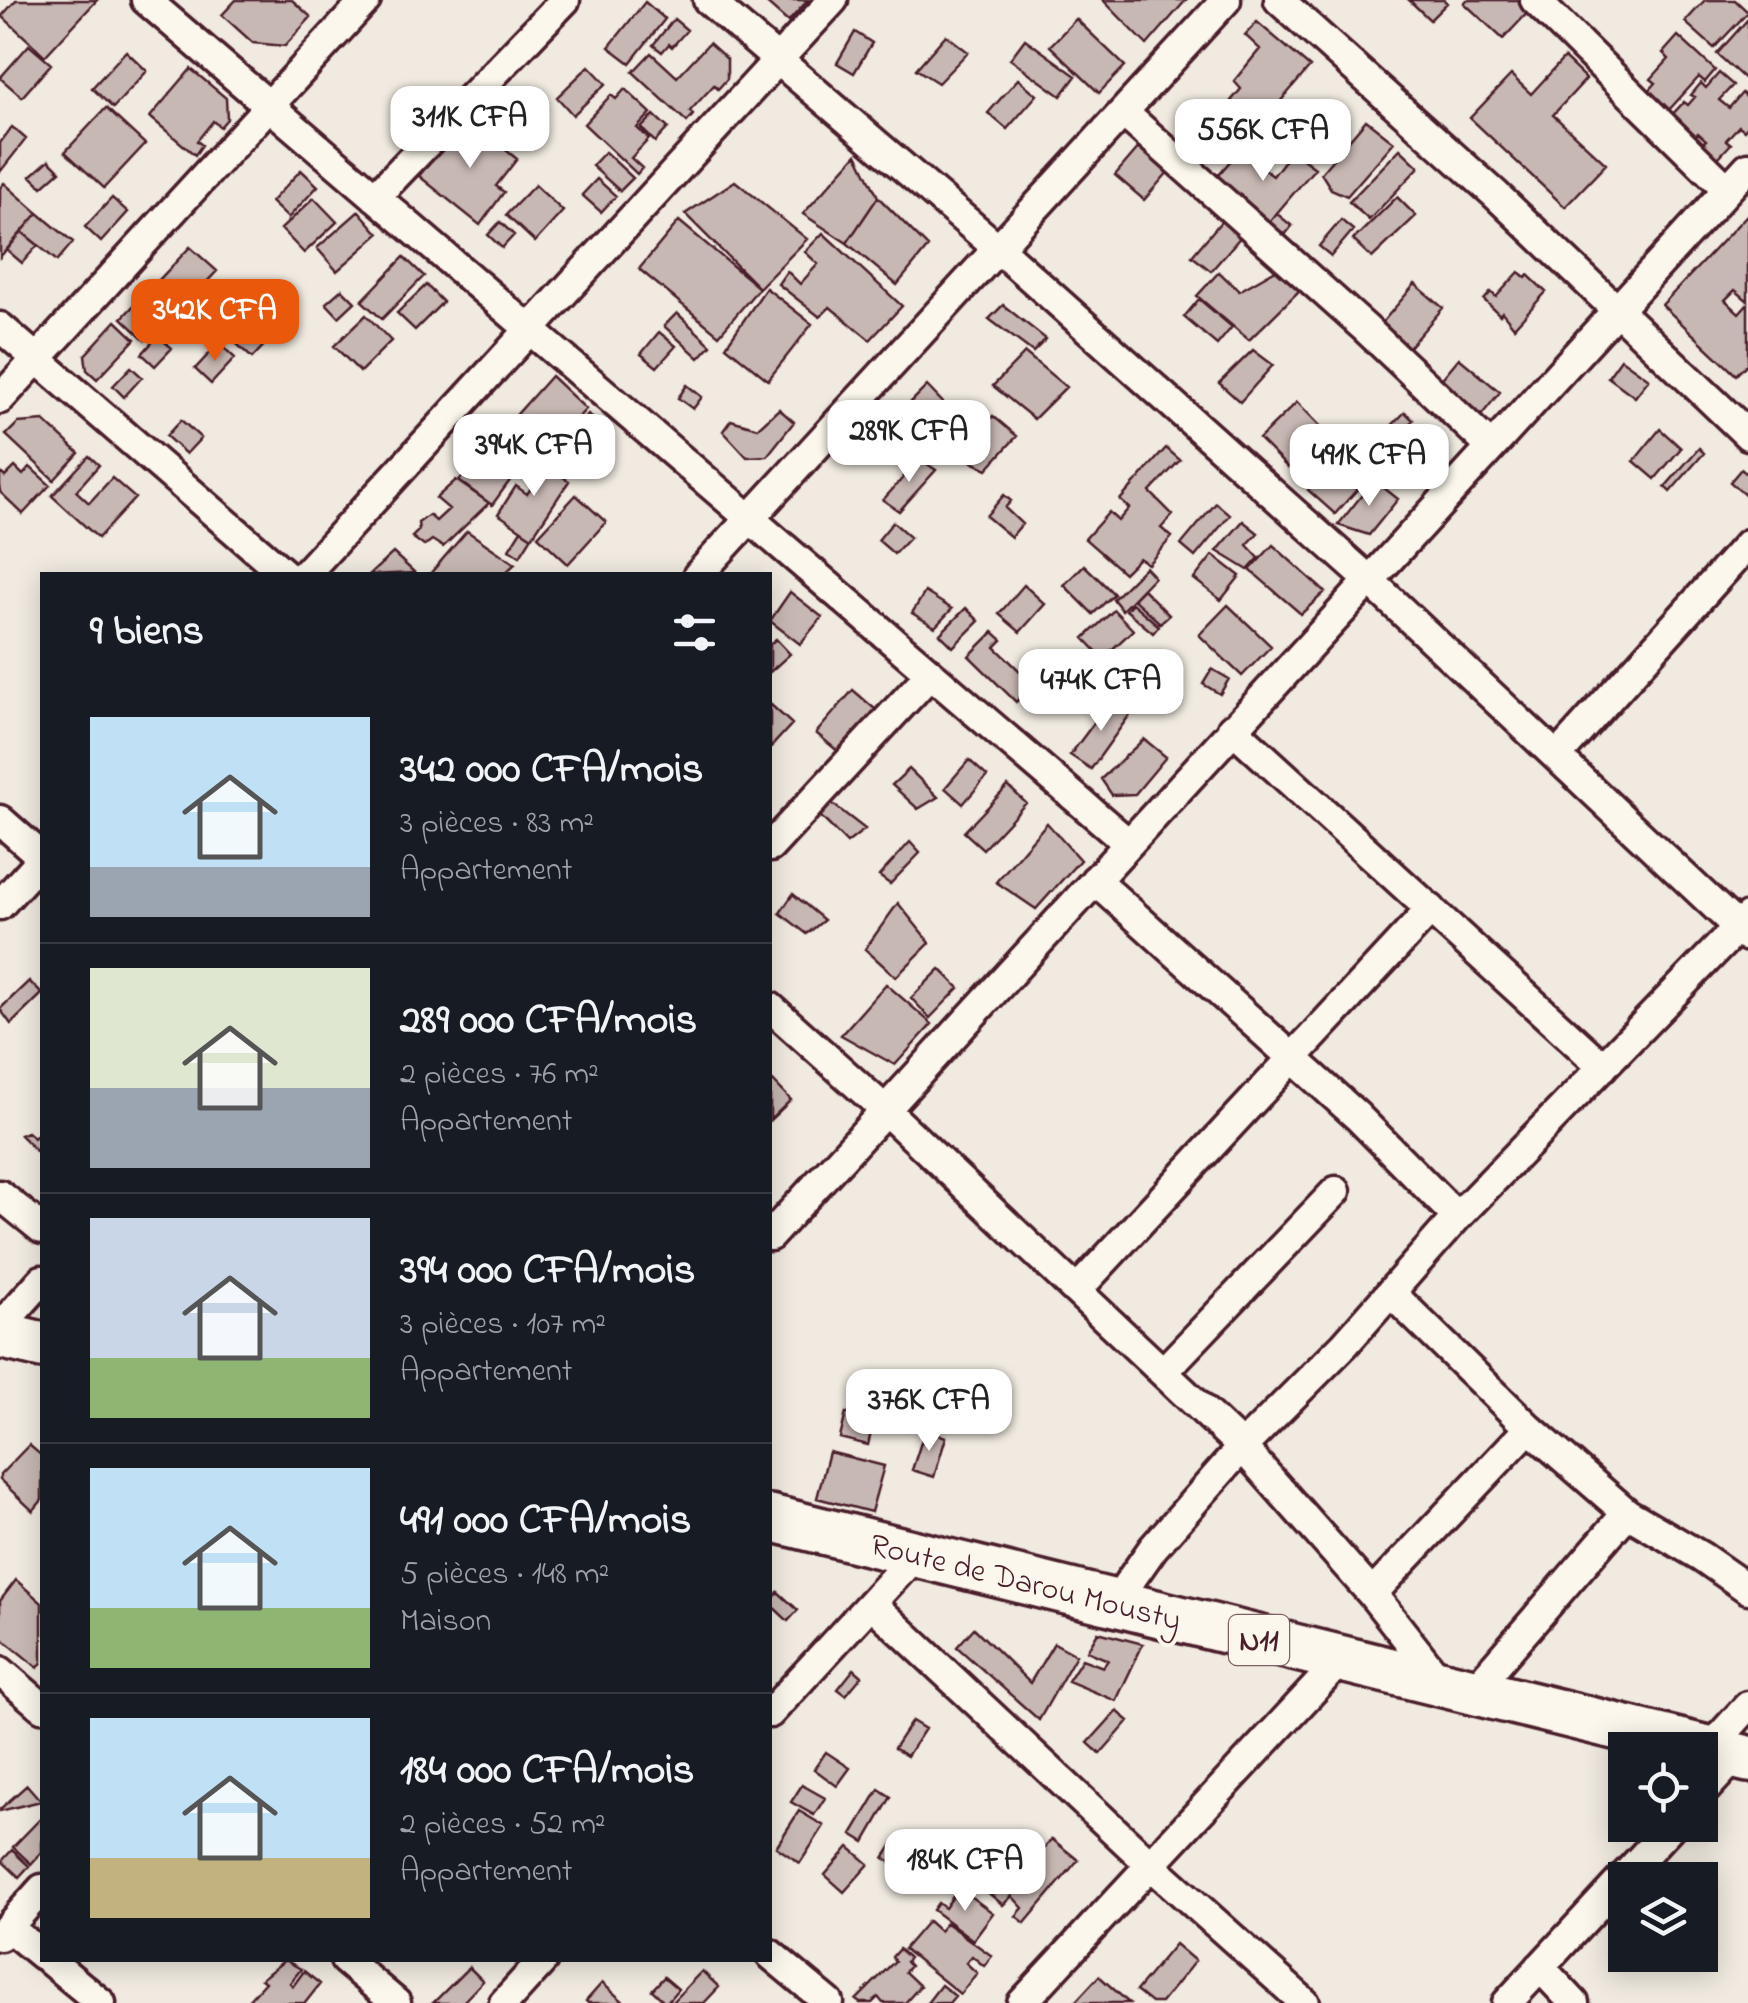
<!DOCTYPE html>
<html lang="fr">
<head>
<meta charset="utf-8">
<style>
  :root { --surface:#171b24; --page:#20242c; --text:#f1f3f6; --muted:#9ea1a6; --line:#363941; --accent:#ea580c }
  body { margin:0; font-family:"Indie Flower",sans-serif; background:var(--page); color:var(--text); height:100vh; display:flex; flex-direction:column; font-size:38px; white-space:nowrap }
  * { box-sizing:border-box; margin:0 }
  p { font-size:32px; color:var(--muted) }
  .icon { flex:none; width:55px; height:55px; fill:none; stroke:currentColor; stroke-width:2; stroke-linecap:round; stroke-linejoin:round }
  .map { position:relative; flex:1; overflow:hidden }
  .panel { position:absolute; left:40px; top:572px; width:732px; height:1390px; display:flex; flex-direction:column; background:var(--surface); border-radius:0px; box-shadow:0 5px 25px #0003 }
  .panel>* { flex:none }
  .tools { position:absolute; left:1608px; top:1732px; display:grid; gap:20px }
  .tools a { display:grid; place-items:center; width:110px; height:110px; border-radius:0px; background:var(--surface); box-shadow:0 5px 25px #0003; font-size:50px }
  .price { position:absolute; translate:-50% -85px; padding:0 22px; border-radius:20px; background:#fff; color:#222; font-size:32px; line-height:65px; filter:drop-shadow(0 2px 5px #0008) }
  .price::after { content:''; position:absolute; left:50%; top:60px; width:30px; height:22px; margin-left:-15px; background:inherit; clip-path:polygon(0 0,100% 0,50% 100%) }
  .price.current { background:var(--accent); color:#fff }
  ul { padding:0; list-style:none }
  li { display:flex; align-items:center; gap:30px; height:250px; padding:0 50px }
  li+li { border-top:2px solid var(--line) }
  li span { display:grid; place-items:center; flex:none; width:280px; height:200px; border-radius:0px; color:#555 }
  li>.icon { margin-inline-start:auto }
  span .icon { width:120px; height:120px; fill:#fffc; stroke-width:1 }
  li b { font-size:42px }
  h2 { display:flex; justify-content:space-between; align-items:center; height:120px; padding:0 50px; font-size:42px }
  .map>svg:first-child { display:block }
</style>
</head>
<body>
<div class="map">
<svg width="1748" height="2003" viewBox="0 0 1748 2003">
  <rect width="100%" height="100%" fill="#f0eae0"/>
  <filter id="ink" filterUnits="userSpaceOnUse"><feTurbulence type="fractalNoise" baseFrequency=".01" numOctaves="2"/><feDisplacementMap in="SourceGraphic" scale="20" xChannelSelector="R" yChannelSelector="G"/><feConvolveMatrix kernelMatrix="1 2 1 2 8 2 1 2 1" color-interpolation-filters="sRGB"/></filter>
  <g filter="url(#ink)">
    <path fill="#c8b8b3" stroke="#4a1f2b" stroke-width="2.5" d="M16,0H97L45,56L2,16Z
      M236,0H292L311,17L285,46L253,43L222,15Z
      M763,0H808L788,22Z
      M1103,0H1186L1147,45Z
      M1409,0H1444L1447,3L1430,20Z
      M1467,0H1521L1531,9L1503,39L1464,3Z
      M1705,0H1735L1748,12L1714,48L1685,22Z
      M645,2L665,19L630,63L609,47Z
      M674,19L687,30L672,47L669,44L662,52L653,45Z
      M1076,19L1125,66L1099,93L1050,46Z
      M1748,19V82L1717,54Z
      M1257,22L1310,67L1272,111L1268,108L1254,122L1231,101L1241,89L1234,81L1260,49L1245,35Z
      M855,32L872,43L854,73L837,63Z
      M946,35L968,52L938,83L916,69Z
      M1678,36L1715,70L1705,82L1699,77L1667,112L1646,94L1656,83L1651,79L1669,59L1663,53Z
      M1025,39L1076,76L1061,96L1010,59Z
      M709,43L727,59V79L718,89L714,85L690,111L693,115L687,122L633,72L651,53L677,77Z
      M29,45L51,64L22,97L0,78Z
      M126,51L147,71L113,108L92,88Z
      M1564,58L1586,79L1553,115L1606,164L1565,207L1470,118L1511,75L1531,94Z
      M589,66L606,84L573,115L557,97Z
      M191,69L226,98L227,119L220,127L213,121L197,141L202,145L195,155L150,117Z
      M1719,73L1733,85L1719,100L1729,108L1742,93L1748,99V125L1744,130L1739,126L1726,140L1731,144L1717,159L1701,145L1706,140L1698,133L1694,138L1670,117L1684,102L1688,105L1695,97L1691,95L1701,83L1706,88Z
      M1018,79L1037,95L1007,129L988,113Z
      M625,89L651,113L637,128L649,139L631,158L642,168L637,174L584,124L611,95L616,99Z
      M106,108L145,144L104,188L65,152Z
      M654,115L668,128L655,142L641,128Z
      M466,118L517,159L496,186L504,192L480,225L419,176Z
      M1366,120L1394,142L1347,196L1331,189L1321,173Z
      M12,127L26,139L0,172V143Z
      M1140,146L1169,171L1144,200L1115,175Z
      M1400,149L1419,167L1369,220L1349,202Z
      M1239,151L1273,176L1292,151L1315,168L1265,227L1213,181Z
      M605,152L633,178L620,191L592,166Z
      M857,154L878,197L847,243L803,214Z
      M49,160L60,171L42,187L31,176Z
      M301,170L318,186L288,218L271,202Z
      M597,179L616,196L601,212L582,195Z
      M735,181L807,239L759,288L685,214Z
      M4,183L38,213L0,257V188Z
      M535,185L563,211L535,242L506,215Z
      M878,197L928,247L897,285L847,243Z
      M1397,197L1416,216L1372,258L1353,240Z
      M112,198L128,212L101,242L85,227Z
      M314,198L337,222L304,253L281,229Z
      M359,211L379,234L337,271L317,248Z
      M38,213L73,242L57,261L22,232Z
      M1276,213L1292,226L1281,240L1265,227Z
      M1748,214V301L1735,290L1725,300L1739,313L1748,303V363L1736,375L1662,305Z
      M1224,218L1243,234L1211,271L1192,256Z
      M1341,220L1353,230L1331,256L1319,246Z
      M679,221L759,288L719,335L639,269Z
      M500,222L514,235L502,248L488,235Z
      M22,232L38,245L22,263L7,250Z
      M823,233L902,306L870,340L830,307L820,317L778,284L787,271L800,284L818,264L805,252Z
      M190,247L217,271L186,304L159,280Z
      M404,257L424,276L382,319L362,301Z
      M1281,267L1302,288L1249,340L1197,296L1219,272L1239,291Z
      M1519,272L1526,278L1528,275L1546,292L1514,327L1502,312L1500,315L1484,300L1491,292L1496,297Z
      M1415,284L1443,308L1408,348L1380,325Z
      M153,285L176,306L145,340L122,318Z
      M426,285L443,302L415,330L397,313Z
      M766,288L812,324L768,380L726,346Z
      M342,289L355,302L339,317L326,303Z
      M237,293L244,300L216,330L208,324Z
      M1199,299L1232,327L1217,345L1184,317Z
      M1003,305L1046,339L1033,352L989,319Z
      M677,313L711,345L699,358L664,326Z
      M366,315L391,341L360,372L334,346Z
      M243,316L269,340L252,358L226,334Z
      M116,321L135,339L97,379L87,370L85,355Z
      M659,332L676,346L657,367L641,354Z
      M158,336L172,348L155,366L142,354Z
      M219,343L235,358L211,384L195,369Z
      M1253,350L1273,365L1240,402L1219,383Z
      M1025,353L1066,387L1034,419L993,386Z
      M1459,358L1500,392L1476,422L1434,388Z
      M1621,359L1649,379L1635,397L1608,377Z
      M131,367L142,377L124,397L113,386Z
      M551,376L586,409L576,420L580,424L588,414L606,431L576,465L546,435L556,423L553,420L533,442L511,421Z
      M687,385L702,397L693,409L678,398Z
      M927,386L947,407L930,424L910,403Z
      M1297,402L1325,431L1288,468L1259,439Z
      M779,409L794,422L767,456L747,457L723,431L731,420L758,428Z
      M1405,412L1413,420L1383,451L1375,443Z
      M993,416L1017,436L987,469L972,462L963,448Z
      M181,420L201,438L186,454L166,436Z
      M44,421L79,453L54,480L6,435L18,423Z
      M1660,429L1681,448L1655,479L1634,461Z
      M492,436L525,460L492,505L459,481Z
      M1166,448L1180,460L1150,492L1173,515L1161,528L1172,537L1148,564L1139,558L1124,573L1085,539L1109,512L1118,521L1129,508L1120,500Z
      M1699,448L1704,453L1670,492L1665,487Z
      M1344,450L1371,474L1335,514L1308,490Z
      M89,456L99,465L76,491L89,503L112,478L135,498L98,538L52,496Z
      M535,458L569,481L532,537L498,514L516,486L527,494L536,481L525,473Z
      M920,459L936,470L899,511L883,500Z
      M15,467L23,475L30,467L50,485L23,514L0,492V472L5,477Z
      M1741,469L1748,475V498L1730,482Z
      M456,480L489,503L443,547L432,540L424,546L412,537L419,530L418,523L429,515L436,521L449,509L436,498Z
      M1374,480L1398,499L1369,535L1338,525Z
      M576,495L606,522L568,564L538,536Z
      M1004,495L1011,501L1005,508L1022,524L1011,537L986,516Z
      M1216,503L1230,515L1195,557L1181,545Z
      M1243,521L1258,533L1247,545L1259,558L1248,570L1217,551Z
      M893,522L910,537L894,554L878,540Z
      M521,530L532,537L520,556L509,549Z
      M467,531L515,564L503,575H429Z
      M1273,545L1325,592L1301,614L1250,570Z
      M393,553L415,573L369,575Z
      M1213,555L1240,576L1221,600L1194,579Z
      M1084,565L1114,594L1093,614L1064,585Z
      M1145,567L1154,577L1122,610L1113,599Z
      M1024,585L1045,604L1020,632L999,614Z
      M1143,589L1169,615L1160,623L1133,599Z
      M790,592L822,617L800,644L770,621Z
      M925,592L952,609L935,627L912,613Z
      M1132,603L1159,626L1153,633L1126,610Z
      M1228,605L1271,646L1242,676L1199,635Z
      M966,608L979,621L953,647L940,634Z
      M1114,610L1133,630L1103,658L1084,638Z
      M993,632L1002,640L995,647L1027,678L1034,671L1040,678L1016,702L969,656Z
      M776,639L790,654L770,672V644Z
      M1212,669L1229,679L1220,694L1203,684Z
      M853,690L876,710L840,753L816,733Z
      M1112,699L1131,713L1091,769L1070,755Z
      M770,704L792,724L770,748Z
      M1144,739L1166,757L1135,794L1112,795L1101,779Z
      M969,760L987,776L963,804L945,788Z
      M909,769L938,797L918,809L892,785Z
      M1008,786L1026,803L983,849L964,832Z
      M830,802L865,829L847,843L820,816Z
      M1047,823L1080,860L1036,909L996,882Z
      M910,842L920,853L890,884L879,876Z
      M793,894L824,920L807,934L780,913Z
      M898,903L930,943L896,977L865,949Z
      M940,969L959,988L930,1018L911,998Z
      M29,981L42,994L11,1024L0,1009Z
      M886,984L932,1024L895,1065L841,1035Z
      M773,1081L791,1100L770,1120V1084Z
      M42,1129V1148L37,1152L20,1135L27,1132L34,1138Z
      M846,1413L874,1420L868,1445L840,1438Z
      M925,1430L946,1437L934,1477L912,1470Z
      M29,1445L42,1456V1500L33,1511L0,1480V1475Z
      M829,1452L884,1466L871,1512L817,1498Z
      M16,1580L42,1603V1662L38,1668L0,1637V1601Z
      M778,1592L798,1610L788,1621L770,1604Z
      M974,1628L1030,1683L1054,1643L1076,1655L1039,1720L957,1647Z
      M1098,1632L1143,1644L1116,1701L1068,1681L1082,1659L1103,1667L1108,1660L1087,1651Z
      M854,1669L862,1676L846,1695L838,1689Z
      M1117,1711L1129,1721L1100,1754L1088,1743Z
      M912,1721L925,1729L907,1756L894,1748Z
      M826,1752L850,1768L837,1786L814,1769Z
      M27,1785L41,1801L0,1811V1809Z
      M802,1785L825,1798L814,1815L791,1802Z
      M879,1789L891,1797L865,1842L852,1834Z
      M799,1811L824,1826L800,1863L776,1847Z
      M42,1817V1852L31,1864L13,1847Z
      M898,1837L909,1844L896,1865L884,1858Z
      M1052,1839L1078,1860L1025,1923L1016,1916L1023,1908L1012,1896L1003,1905L956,1866L971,1847L1019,1886L1036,1866L1032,1863Z
      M923,1844L954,1861L941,1886L910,1869Z
      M849,1847L869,1864L844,1892L825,1875Z
      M12,1850L29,1866L19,1877L2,1861Z
      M959,1888L993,1913L973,1940L933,1910L938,1903L945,1908Z
      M928,1921L939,1931L946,1923L992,1956L984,1966L972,1956L966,1963L977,1973L960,1994L904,1949Z
      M1175,1944L1195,1961L1161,2003H1151L1136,1991Z
      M899,1949L909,1958L906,1962L910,1966L905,1972L920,1986L905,2003H883L878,1997L872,2003H860L856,2000L895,1961L892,1957Z
      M285,1960L301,1969L290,1983L293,1986L304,1971L320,1984L305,2003H246L265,1982L261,1979Z
      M469,1967L483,1981L462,2003H433Z
      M702,1971L719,1987L704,2003H671Z
      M1099,1976L1129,2003H1074Z
      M664,1977L678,1989L666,2003L652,1990Z
      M602,1983L625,2003H588L586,2001Z
      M941,1985L955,1996L949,2003H927Z"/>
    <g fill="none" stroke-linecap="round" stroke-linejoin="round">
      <g stroke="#4a1f2b" stroke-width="35">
        <path id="street" d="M146,0L1128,843
          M708,0L1000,250L1369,580L1748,937
          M1279,0L1495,194L1748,435
          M1535,0L1727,189
          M1125,114L1365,328L1491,447
          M375,197L565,0
          M0,327L286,575
          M0,399L366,0
          M304,575L833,0
          M698,575L1226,0
          M1232,728L1603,1067
          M1558,755L1748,544
          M0,820L42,857
          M770,847L930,674
          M1095,880L1357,1116L1457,1217
          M0,905L42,859
          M770,1007L884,1109L1242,1447L1372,1594L1441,1682
          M0,1195L42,1229
          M770,1236L1748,167
          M1077,1290L1431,909
          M1391,1293L1529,1428L1627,1513L1702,1557L1748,1589
          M0,1327L42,1280
          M1163,1372L1336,1191
          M1372,1594L1529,1428
          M871,1603L1151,1865L1305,2003
          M1113,1605L1153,1548L1242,1447L1344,1345L1457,1217L1748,917
          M0,1671L42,1707
          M1473,1691L1627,1513
          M770,1713L918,1552
          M1708,1750L1748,1706
          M1700,1795L1736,1756
          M8,1927L42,1955
          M0,1936L42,1889
          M770,1954L829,2003
          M49,1960L101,2003
          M345,1960L396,2003
          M1540,1967L1574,2003
          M504,2003L543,1960
          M1022,2003L1341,1660
          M1507,2003L1672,1825"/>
      </g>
      <g stroke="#4a1f2b" stroke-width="52">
        <path id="primary" d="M0,1335L42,1345
          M770,1518L1748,1759"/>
      </g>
      <use href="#street" stroke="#fbf7ec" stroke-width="28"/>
      <use href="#primary" stroke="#fbf7ec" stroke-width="45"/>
    </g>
  </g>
  <g text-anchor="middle" stroke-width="8" stroke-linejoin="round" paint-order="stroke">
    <rect fill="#fbf7ec" stroke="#7f6065" stroke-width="2.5" x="1229" y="1615" width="60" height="50" rx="8"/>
    <g font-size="30" font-weight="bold" fill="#4a1f2b">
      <text x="1259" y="1650">N11</text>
    </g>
    <g font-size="32" fill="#4a1f2b" stroke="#fbf7ec">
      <text transform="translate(1026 1581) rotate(14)" y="11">Route de Darou Mousty</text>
    </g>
  </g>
</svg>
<div class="tools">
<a><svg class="icon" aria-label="locate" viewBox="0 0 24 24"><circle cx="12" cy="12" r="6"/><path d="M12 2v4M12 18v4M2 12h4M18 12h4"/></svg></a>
<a><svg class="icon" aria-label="layers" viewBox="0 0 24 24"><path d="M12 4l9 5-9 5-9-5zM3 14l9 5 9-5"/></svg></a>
</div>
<b class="price" style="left:470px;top:171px">311K CFA</b>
<b class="price" style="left:1263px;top:184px">556K CFA</b>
<b class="price current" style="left:215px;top:364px">342K CFA</b>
<b class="price" style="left:909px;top:485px">289K CFA</b>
<b class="price" style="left:534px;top:499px">394K CFA</b>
<b class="price" style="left:1369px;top:509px">491K CFA</b>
<b class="price" style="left:1101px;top:734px">474K CFA</b>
<b class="price" style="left:929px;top:1454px">376K CFA</b>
<b class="price" style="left:965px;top:1914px">184K CFA</b>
<section class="panel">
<h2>9 biens<svg class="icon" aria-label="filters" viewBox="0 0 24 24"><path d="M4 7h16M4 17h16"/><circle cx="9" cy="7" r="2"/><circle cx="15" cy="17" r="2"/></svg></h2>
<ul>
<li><span style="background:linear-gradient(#bfe0f5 75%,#9aa5b1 0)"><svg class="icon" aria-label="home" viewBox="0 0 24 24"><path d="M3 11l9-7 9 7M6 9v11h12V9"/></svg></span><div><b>342 000 CFA/mois</b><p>3 pièces · 83 m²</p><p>Appartement</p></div></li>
<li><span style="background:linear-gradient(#dfe7d0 60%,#9aa5b1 0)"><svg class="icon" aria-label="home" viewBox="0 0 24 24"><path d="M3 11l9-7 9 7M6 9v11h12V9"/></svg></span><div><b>289 000 CFA/mois</b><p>2 pièces · 76 m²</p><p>Appartement</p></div></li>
<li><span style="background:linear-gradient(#c9d6e8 70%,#8fb573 0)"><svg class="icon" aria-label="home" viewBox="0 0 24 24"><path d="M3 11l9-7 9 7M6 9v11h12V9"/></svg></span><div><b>394 000 CFA/mois</b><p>3 pièces · 107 m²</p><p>Appartement</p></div></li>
<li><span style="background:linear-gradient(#bfe0f5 70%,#8fb573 0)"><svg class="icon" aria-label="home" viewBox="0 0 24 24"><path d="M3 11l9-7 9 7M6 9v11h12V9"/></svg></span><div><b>491 000 CFA/mois</b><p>5 pièces · 148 m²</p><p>Maison</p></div></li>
<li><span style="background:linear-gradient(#bfe0f5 70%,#c2b280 0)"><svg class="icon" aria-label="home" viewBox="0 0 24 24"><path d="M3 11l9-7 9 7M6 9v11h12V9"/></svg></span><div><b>184 000 CFA/mois</b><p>2 pièces · 52 m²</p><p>Appartement</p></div></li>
</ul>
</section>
</div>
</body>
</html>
